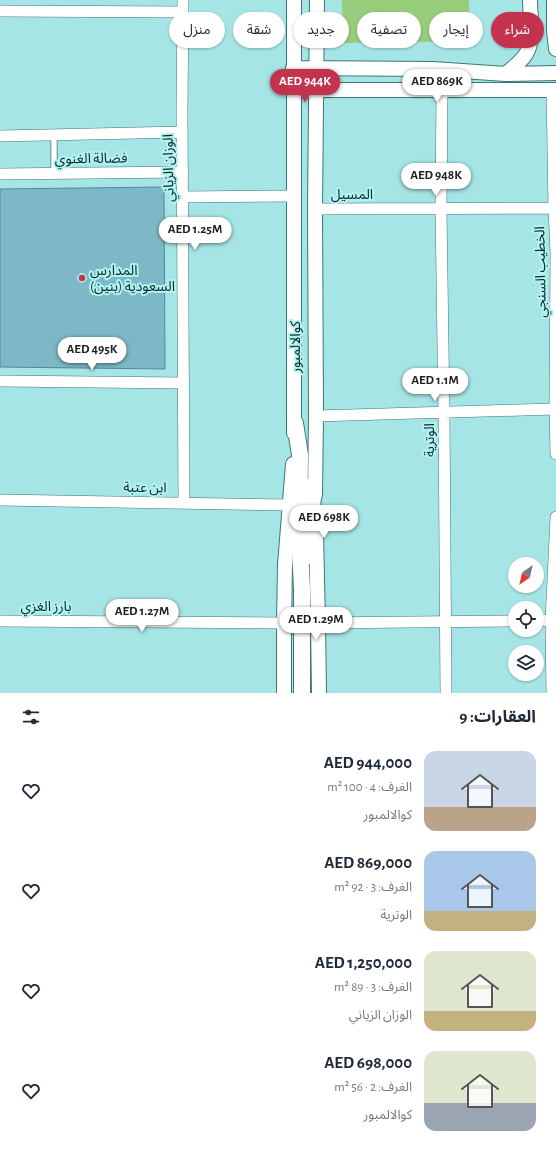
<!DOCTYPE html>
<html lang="ar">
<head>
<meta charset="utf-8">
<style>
  :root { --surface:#fff; --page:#f6f6f7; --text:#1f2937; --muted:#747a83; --accent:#c4334d }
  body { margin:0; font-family:"Alegreya Sans","Noto Sans Arabic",sans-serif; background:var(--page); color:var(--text); direction:rtl; height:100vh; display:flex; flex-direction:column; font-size:15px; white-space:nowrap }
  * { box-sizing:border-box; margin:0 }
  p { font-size:13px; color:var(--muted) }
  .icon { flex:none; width:22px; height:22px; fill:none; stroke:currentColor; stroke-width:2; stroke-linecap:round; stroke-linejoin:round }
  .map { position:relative; height:693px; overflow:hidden; direction:ltr }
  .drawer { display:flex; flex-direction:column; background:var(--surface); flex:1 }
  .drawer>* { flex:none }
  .hud { position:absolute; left:12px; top:12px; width:532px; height:36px; direction:rtl; display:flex; gap:8px }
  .needle { width:26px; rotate:214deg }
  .fabs { position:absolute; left:508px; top:557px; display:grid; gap:8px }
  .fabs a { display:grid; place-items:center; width:36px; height:36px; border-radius:50%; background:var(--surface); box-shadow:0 1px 3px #0004; font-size:20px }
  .price { position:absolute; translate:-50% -34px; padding:0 9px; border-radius:14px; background:#fff; color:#222; font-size:13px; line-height:26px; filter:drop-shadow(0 1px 2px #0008) }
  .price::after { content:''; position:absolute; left:50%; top:24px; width:12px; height:9px; margin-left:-6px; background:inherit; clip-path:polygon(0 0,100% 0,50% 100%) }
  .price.active { background:var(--accent); color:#fff }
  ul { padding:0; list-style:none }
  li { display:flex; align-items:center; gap:12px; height:100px; padding:0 20px }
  li span { display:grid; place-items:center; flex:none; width:112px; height:80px; border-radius:12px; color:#555 }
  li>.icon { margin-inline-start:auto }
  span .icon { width:48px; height:48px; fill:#fffc; stroke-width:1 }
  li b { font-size:17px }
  h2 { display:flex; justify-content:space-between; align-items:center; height:48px; padding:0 20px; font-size:17px }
  .pill { padding:0 14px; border-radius:18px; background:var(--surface); box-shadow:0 1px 3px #0004; font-size:14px; line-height:36px }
  .pill.active { background:var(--accent); color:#fff }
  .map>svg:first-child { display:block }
</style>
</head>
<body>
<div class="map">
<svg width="556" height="693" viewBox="0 0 556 693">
  <rect width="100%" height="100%" fill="#a6e5e5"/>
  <path fill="#97cc7b" d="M342,0H469L470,41L343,43Z"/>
  <path fill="#7db8c7" stroke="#4f8997" d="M164,187L165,369L0,367V189Z"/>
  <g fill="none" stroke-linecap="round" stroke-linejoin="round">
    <g stroke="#3a7878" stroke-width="7">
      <path id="service" d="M54,174V135"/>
    </g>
    <g stroke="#3a7878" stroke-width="12">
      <path id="minor" d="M183,0L182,111L184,503
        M0,11L183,12
        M442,90L441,209L444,413L446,693
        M552,90L554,208L556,253L555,409L556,454
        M0,136L182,132
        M0,174L183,172
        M183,197L295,196
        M315,209L556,208
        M0,381L184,383
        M316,416L555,409
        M0,500L290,505
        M0,621L284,623
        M537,621L551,620
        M318,623L515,621
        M552,693L551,620L556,517"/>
    </g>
    <g stroke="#3a7878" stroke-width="16">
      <path id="tertiary" d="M294,0V433
        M554,0V31L556,49
        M293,68L433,69L506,74L556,73
        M506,74C512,68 521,62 526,54C535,39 530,17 530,0
        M294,90H556
        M315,495L316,416L315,209L317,0
        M316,533L318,623L319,693
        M284,693V623L285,565L293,464"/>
    </g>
    <g stroke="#3a7878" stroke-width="18">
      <path id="secondary" d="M295,423L300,455L299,529L302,589V693
        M308,556L314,484"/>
    </g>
    <use href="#service" stroke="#fff" stroke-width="5.5"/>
    <use href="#minor" stroke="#fff" stroke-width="11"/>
    <use href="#tertiary" stroke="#fff" stroke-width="14"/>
    <use href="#secondary" stroke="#fff" stroke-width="16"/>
  </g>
  <circle fill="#c4334d" stroke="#b2f3f2" stroke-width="1.5" cx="82" cy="278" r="4"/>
  <g text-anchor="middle" stroke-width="4" stroke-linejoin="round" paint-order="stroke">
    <g font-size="14" fill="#0d2828" stroke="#b2f3f2">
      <text transform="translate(91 158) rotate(-1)" y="5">فضالة الغنوي</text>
      <text transform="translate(168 168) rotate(-91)" y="5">الوزان الزياني</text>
      <text x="352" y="199">المسيل</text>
      <text transform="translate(540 272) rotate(-91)" y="5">الخطيب السنجي</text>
      <text transform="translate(295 347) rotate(-90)" y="5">كوالالمبور</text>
      <text transform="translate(429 440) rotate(-90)" y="5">الوترية</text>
      <text transform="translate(145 487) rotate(1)" y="5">ابن عتبة</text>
      <text x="46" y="611">بارز الغزي</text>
    </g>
    <g font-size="14" fill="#0d2828" stroke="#b2f3f2" text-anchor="start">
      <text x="90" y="275">المدارس<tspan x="90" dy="16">السعودية (بنين)</tspan></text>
    </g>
  </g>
</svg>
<div class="fabs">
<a><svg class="needle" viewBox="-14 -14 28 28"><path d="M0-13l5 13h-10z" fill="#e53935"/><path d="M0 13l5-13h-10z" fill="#747a83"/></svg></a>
<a><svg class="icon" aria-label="locate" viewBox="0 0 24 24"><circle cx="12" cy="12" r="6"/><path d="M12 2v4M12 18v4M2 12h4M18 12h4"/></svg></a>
<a><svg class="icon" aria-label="layers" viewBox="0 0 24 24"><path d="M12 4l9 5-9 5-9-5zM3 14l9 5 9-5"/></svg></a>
</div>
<b class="price active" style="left:305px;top:103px">AED 944K</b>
<b class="price" style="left:437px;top:103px">AED 869K</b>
<b class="price" style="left:436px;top:197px">AED 948K</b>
<b class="price" style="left:195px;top:251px">AED 1.25M</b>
<b class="price" style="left:92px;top:371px">AED 495K</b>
<b class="price" style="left:435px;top:402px">AED 1.1M</b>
<b class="price" style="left:324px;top:539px">AED 698K</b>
<b class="price" style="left:142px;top:633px">AED 1.27M</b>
<b class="price" style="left:316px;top:641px">AED 1.29M</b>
<div class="hud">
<a class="pill active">شراء</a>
<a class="pill">إيجار</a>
<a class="pill">تصفية</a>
<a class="pill">جديد</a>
<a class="pill">شقة</a>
<a class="pill">منزل</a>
</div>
</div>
<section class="drawer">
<h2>العقارات: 9<svg class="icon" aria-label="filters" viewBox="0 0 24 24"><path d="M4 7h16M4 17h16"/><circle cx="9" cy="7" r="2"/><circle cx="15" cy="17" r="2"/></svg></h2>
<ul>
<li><span style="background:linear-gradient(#c9d6e8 70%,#b9a48a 0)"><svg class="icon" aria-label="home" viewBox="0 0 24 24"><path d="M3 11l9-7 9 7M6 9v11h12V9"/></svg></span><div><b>AED 944,000</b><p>الغرف: 4 · 100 m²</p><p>كوالالمبور</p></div><svg class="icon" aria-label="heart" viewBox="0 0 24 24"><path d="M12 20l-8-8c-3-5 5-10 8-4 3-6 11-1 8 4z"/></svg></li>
<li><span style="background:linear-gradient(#a9c7e8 75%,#c2b280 0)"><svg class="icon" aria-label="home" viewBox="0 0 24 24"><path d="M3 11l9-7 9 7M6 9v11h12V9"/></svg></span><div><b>AED 869,000</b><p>الغرف: 3 · 92 m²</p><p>الوترية</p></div><svg class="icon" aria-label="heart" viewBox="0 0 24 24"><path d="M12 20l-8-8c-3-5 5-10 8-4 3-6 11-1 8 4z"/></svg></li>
<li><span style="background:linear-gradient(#dfe7d0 75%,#c2b280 0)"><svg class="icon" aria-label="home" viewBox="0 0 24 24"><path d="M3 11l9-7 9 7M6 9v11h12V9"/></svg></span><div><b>AED 1,250,000</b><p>الغرف: 3 · 89 m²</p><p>الوزان الزياني</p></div><svg class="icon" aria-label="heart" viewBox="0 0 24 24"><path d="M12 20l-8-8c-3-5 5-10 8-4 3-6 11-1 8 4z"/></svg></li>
<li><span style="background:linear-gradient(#dfe7d0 65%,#9aa5b1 0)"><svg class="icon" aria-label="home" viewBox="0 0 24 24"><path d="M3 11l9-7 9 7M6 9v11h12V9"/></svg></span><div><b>AED 698,000</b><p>الغرف: 2 · 56 m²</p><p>كوالالمبور</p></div><svg class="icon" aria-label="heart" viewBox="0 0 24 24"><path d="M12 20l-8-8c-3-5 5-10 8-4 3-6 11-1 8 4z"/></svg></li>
</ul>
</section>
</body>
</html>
